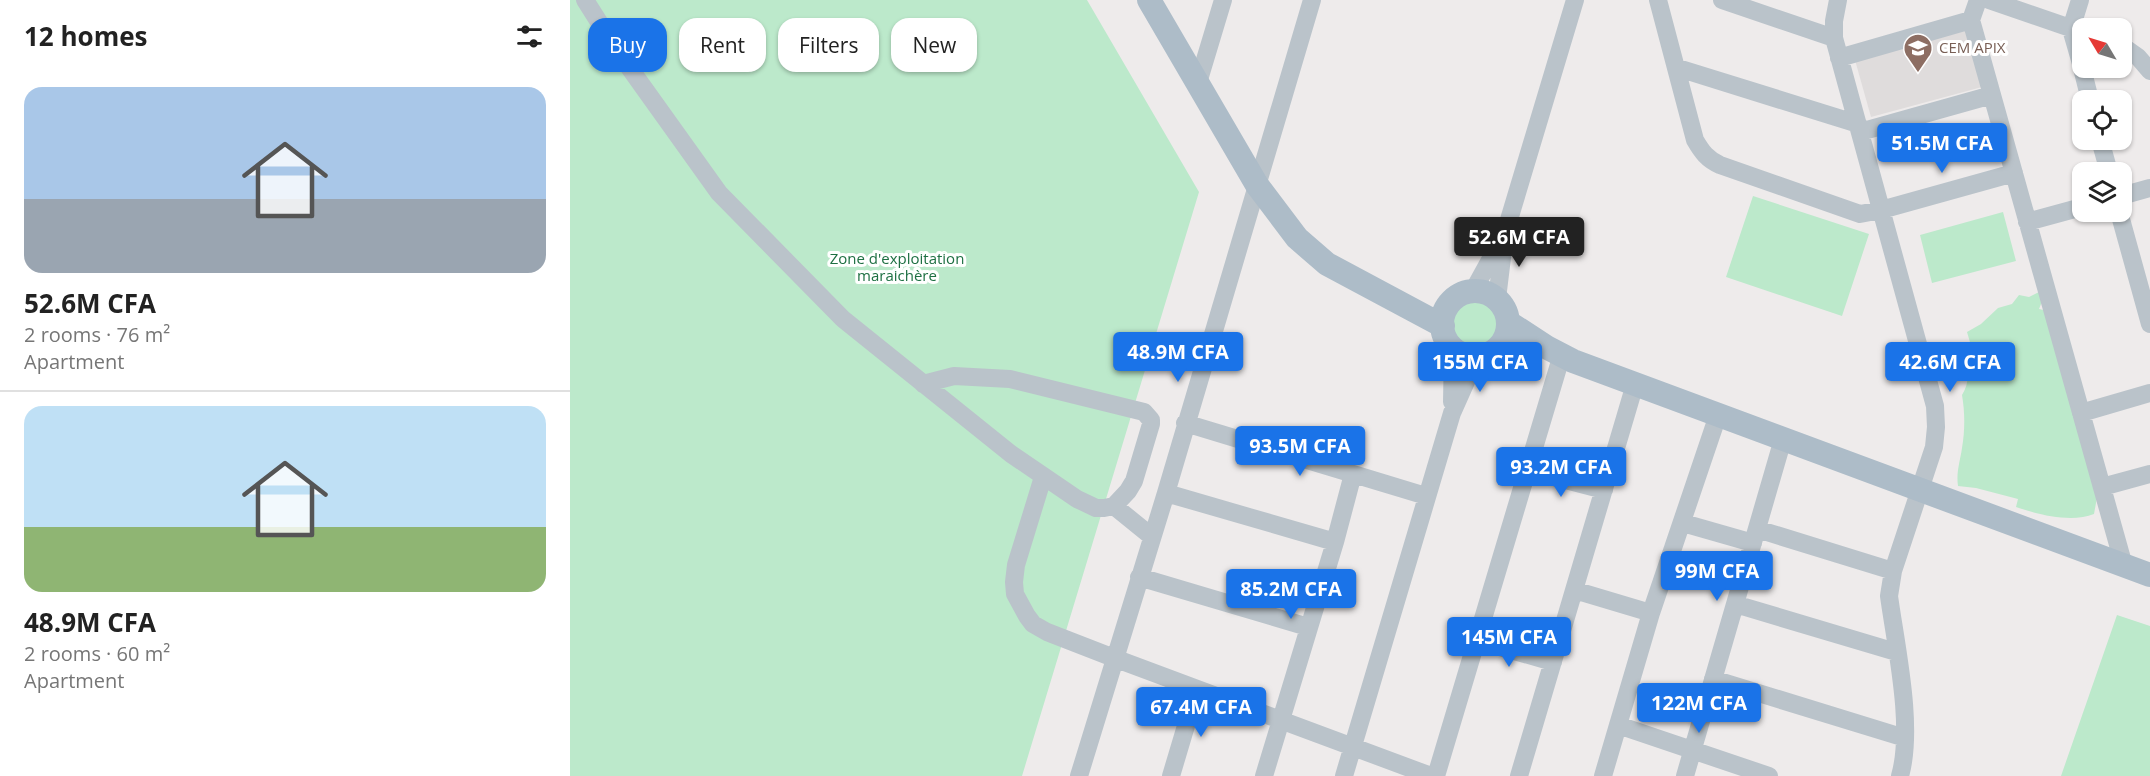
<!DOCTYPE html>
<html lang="en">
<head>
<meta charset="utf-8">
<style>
  :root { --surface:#fff; --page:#f6f6f6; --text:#222; --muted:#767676; --line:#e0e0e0; --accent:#1a73e8 }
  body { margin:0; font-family:"Open Sans",sans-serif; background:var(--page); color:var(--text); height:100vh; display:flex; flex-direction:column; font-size:22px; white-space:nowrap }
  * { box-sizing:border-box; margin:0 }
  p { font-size:20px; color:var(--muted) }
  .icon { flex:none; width:33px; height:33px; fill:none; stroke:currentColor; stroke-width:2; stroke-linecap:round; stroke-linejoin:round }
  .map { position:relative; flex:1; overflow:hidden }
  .sheet { display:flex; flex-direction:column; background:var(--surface); width:570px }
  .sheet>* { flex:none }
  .hud { position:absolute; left:18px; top:18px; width:570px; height:54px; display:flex; gap:12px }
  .needle { width:39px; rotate:308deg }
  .buttons { position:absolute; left:1502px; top:18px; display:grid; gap:12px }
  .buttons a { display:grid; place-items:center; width:60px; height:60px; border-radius:12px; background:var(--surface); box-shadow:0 2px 4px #0004; font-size:30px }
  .price { position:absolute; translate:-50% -51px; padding:0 14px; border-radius:6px; background:var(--accent); color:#fff; font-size:20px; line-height:39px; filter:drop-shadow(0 2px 3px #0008) }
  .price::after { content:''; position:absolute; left:50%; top:36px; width:18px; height:14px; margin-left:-9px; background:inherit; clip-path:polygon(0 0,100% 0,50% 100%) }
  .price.current { background:#222; color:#fff }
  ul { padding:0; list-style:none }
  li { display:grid; align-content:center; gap:12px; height:318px; padding:0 24px }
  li+li { border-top:2px solid var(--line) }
  li span { display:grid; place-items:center; height:186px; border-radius:18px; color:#555 }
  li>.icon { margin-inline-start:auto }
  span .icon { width:108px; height:108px; fill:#fffc; stroke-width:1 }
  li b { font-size:26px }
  h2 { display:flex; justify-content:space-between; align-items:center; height:72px; padding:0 24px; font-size:26px }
  .tag { padding:0 21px; border-radius:18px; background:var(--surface); box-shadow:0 2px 4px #0004; font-size:21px; line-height:54px }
  .tag.current { background:var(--accent); color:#fff }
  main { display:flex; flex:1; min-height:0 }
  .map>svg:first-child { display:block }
</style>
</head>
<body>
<main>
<section class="sheet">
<h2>12 homes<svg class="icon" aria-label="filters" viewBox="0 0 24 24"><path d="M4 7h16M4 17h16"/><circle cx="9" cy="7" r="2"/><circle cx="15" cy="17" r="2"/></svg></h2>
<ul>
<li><span style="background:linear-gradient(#a9c7e8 60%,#9aa5b1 0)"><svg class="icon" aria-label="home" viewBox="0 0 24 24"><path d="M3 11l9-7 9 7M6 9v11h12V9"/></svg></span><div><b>52.6M CFA</b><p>2 rooms · 76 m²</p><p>Apartment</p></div></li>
<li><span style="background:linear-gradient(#bfe0f5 65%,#8fb573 0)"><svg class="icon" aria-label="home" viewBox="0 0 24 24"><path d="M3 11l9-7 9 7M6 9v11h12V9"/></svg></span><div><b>48.9M CFA</b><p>2 rooms · 60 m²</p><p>Apartment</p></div></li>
</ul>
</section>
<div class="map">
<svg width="1580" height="776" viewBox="0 0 1580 776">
  <rect width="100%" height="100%" fill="#eeebeb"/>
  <path fill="#dfdcdc" d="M1397,30L1412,87L1301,117L1285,60Z"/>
  <path fill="#bce9cb" d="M0,0H517L629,192L452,776H0Z
    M1183,196L1299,234L1272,316L1156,277Z
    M1433,212L1446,261L1362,283L1350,235Z
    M1471,291V304L1469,309L1478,311L1528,492L1524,514C1502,523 1469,515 1446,507L1448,499L1406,488L1388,486C1386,472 1390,462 1392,448C1395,430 1395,413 1392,395C1400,382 1399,370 1391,357L1402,349L1397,332L1411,324L1428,308L1442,304L1449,295L1459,297Z
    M879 324a26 26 0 1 1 52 0a26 26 0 1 1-52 0Z
    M1547,615L1580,626V776H1491Z"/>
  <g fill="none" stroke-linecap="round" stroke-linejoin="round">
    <path stroke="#bac3ca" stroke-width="18" d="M15,0L46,49L149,193L273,319L441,454L507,499L526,508H534L544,506L558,491L564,481L581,424V420L574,412L440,379L384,376L353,384
      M1088,0L1125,140C1132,152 1137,159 1150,165L1290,214L1311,210L1444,173
      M1152,0L1264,38
      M1268,0L1264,21V38L1365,406L1366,427L1364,447L1323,571L1319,596C1326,647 1344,727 1330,776
      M1408,0L1401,20L1554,566
      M1419,0L1512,32
      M1510,0L1501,29L1512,67
      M1551,45L1568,57L1580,71
      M1269,58L1401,20
      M1108,68L1288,124
      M1512,68L1520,100
      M628,83L653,0
      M1290,132L1422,95
      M1530,140L1539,172
      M1551,196L1580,188
      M1549,212L1580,324
      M1457,222L1512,207
      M903,291L930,242
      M927,299L935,233L1005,0
      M882,402L883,349
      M1511,413L1580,393
      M615,423L856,496
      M957,470L1034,490
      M473,477L446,565L444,582L445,594L457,616L463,624L477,632L544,658L861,776
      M1532,487L1580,474
      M596,493L765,542
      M544,506L581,536
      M1113,523L1183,543
      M1187,529L1323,571
      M569,577L738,627
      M1004,590L1081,613
      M1165,604L1326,652
      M906,640L983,662
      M1143,679L1335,738
      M1048,725L1199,776
      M509,776L596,493L742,0
      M601,776L627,689
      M694,776L765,542L783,474
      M774,776L882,413L907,357
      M866,776L990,361
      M949,776L1065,384
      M1033,776L1081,613L1148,415
      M1115,776L1213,439"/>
    <path stroke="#adbcc8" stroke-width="24" d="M579,0L687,185L727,238L757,264L873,326
      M872 324a33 33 0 1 1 66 0a33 33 0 1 1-66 0Z
      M938,322L978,348L1003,361L1580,575"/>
  </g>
  <defs>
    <g id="school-pin" transform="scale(1.5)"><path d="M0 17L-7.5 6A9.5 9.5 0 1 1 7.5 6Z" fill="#8d6e63" stroke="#fff"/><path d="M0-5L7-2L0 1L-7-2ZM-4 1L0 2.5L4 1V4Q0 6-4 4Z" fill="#fff"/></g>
  </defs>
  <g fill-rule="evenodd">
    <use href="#school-pin" x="1348" y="48"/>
  </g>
  <g text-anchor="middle" stroke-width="6" stroke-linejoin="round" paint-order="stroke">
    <g font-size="15" fill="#785e54" stroke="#fff" text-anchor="start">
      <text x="1369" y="53">CEM APIX</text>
    </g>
    <g font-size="15" fill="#1e7043" stroke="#fff">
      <text x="327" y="264">Zone d'exploitation<tspan x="327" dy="17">maraichère</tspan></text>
    </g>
  </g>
</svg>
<div class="buttons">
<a><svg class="needle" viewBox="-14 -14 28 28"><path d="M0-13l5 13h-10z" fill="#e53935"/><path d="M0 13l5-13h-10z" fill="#767676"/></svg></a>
<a><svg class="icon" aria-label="locate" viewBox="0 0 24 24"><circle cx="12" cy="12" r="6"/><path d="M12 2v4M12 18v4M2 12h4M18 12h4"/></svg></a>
<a><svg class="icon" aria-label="layers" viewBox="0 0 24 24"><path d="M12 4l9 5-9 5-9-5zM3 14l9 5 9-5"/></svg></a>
</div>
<b class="price" style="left:1372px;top:174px">51.5M CFA</b>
<b class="price current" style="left:949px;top:268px">52.6M CFA</b>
<b class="price" style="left:608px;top:383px">48.9M CFA</b>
<b class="price" style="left:910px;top:393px">155M CFA</b>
<b class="price" style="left:1380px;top:393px">42.6M CFA</b>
<b class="price" style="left:730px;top:477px">93.5M CFA</b>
<b class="price" style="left:991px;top:498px">93.2M CFA</b>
<b class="price" style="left:1147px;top:602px">99M CFA</b>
<b class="price" style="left:721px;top:620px">85.2M CFA</b>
<b class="price" style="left:939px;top:668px">145M CFA</b>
<b class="price" style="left:1129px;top:734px">122M CFA</b>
<b class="price" style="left:631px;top:738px">67.4M CFA</b>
<div class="hud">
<a class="tag current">Buy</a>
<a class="tag">Rent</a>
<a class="tag">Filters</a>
<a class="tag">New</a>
</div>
</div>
</main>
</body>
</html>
